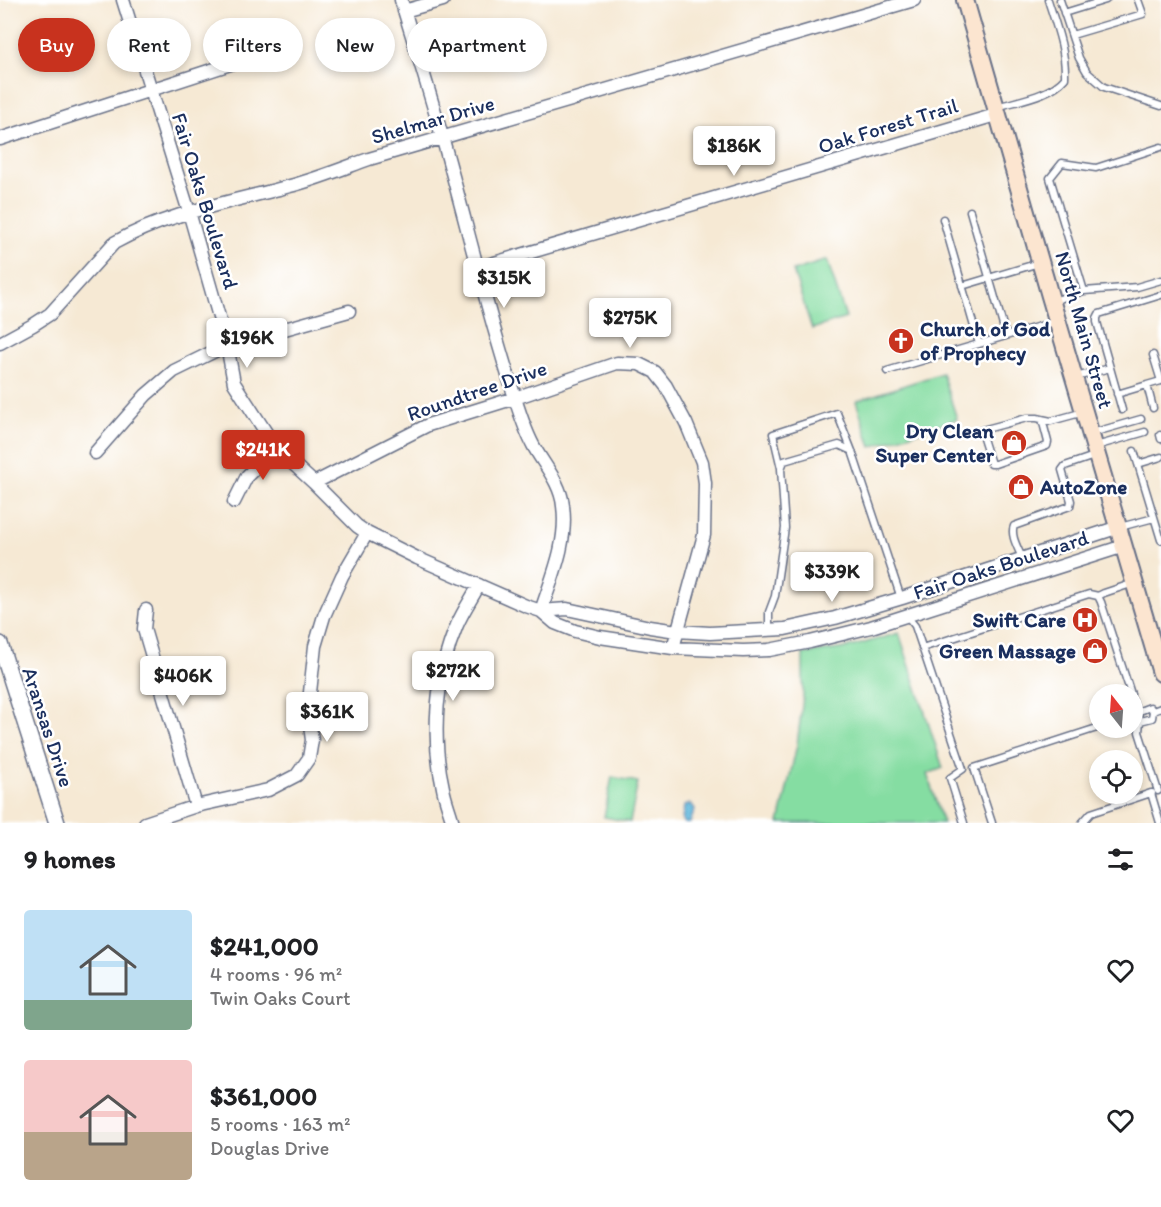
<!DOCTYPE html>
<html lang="en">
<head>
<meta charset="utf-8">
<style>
  :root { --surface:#fff; --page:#f2f2f2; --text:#202124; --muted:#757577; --accent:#c8321e }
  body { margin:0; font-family:Itim,sans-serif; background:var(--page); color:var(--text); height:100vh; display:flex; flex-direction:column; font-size:22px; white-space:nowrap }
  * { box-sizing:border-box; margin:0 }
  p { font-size:20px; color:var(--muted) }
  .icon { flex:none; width:33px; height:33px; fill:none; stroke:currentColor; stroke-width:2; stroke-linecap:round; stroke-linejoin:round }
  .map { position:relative; height:823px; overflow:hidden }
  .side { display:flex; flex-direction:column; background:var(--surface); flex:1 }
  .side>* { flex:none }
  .hud { position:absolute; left:18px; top:18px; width:600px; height:54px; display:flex; gap:12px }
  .needle { width:39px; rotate:343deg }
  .controls { position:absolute; left:1089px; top:684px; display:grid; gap:12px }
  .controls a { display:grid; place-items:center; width:54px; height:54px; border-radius:50%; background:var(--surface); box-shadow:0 3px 9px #0003; font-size:30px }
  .price { position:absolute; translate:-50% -51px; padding:0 14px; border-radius:6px; background:#fff; color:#222; font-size:20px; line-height:39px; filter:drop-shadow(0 2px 3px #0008) }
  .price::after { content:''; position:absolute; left:50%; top:36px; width:18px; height:14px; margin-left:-9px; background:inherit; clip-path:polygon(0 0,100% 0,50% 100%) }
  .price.current { background:var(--accent); color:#fff }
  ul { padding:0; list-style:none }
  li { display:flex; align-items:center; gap:18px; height:150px; padding:0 24px }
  li span { display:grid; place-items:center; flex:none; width:168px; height:120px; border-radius:6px; color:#555 }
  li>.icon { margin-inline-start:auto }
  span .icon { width:72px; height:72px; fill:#fffc; stroke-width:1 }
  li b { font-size:26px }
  h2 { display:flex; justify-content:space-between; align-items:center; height:72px; padding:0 24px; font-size:26px }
  .pill { padding:0 21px; border-radius:27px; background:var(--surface); box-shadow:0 3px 9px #0003; font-size:21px; line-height:54px }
  .pill.current { background:var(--accent); color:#fff }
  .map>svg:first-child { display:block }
</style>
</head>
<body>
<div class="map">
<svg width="1161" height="823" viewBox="0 0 1161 823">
  <rect width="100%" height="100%" fill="#fff"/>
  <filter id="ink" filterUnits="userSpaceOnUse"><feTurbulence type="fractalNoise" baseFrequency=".0167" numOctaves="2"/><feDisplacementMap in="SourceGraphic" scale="12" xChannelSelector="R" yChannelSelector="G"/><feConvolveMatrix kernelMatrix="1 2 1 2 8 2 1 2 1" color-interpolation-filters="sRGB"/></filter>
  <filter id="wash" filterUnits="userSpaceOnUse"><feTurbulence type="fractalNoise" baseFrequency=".008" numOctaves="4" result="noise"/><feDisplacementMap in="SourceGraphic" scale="24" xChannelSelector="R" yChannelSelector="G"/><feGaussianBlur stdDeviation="1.35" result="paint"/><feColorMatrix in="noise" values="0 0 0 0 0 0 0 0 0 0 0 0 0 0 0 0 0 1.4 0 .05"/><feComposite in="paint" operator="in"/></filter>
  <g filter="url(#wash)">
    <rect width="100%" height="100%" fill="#f6e9d4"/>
    <path fill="#85dda2" stroke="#508680" stroke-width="1.5" d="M827,260L846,318L812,329L793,271Z
      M942,373L957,419L871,447L856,401Z
      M899,633L943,768L927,774L943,823H779L797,745L803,697V654L847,648Z
      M612,777L638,782L630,822L604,817Z"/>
    <path fill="#5db6db" stroke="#3c729c" stroke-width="1.5" d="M689,804L693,806L695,809L690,823H685L682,820L684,806Z"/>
  </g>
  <g filter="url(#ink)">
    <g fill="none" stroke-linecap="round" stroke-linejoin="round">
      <g stroke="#687087" stroke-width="9">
        <path id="service" d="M1060,0L1079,58L1087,72L1104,87L1161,106
          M1064,13L1106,0
          M1072,35L1143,14L1138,0
          M997,107C1019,100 1050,96 1065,78C1066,51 1056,25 1048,0
          M970,211L1006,336
          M943,219L979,344
          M962,286L1039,263
          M1084,291L1050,178L1062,163L1096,168L1161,147
          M1053,301L1084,291L1137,287L1161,280
          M887,371L1057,321
          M1076,377L1110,368
          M1147,385L1161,381L1153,355
          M1117,394L1147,385L1153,408
          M1122,410L1097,322V318L1099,314L1161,295
          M1042,419L1048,442L1047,446L995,464H991L981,432L982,430L1027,418H1037L1051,421L1084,412
          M1092,433L1141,419
          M1160,435L1161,439
          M1096,446L1145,432
          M1134,451L1138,464
          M1161,457L1138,464L1161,540
          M781,468L773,434L837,413L852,451
          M1120,527L1154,518
          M1022,558C1018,548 1010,535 1014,526L1070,506L1071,501L1062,470L1065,466L1097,455
          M1098,596L1104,593L1134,583
          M907,616L915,626L963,769L950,778L964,823
          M769,630V612L775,596L785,528L781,469L784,461L839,445L852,451L901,598
          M922,648L1089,594L1098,596L1101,602L1131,694
          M1132,699L1140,721L1139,732L1158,791
          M1132,717L1137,712L1150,707L1153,711L1161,708
          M1140,721L1152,718L1153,711
          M1152,793H1151L1160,823
          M992,823L974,768L1100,727
          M1082,823L1091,813L1151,793"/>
      </g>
      <g stroke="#687087" stroke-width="15">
        <path id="minor" d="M123,0L189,212L227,345L234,383L276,448L314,483L357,526L367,533L417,558L526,606L541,611L555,623L575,631L600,637L673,648L743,651L769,650L810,642L871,627L1124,546
          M401,0C415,46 430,93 443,140C466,221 485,304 511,385C517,405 523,426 533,445C543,464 561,483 563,506C568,542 552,577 541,611
          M404,11L443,0
          M0,139L264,53
          M477,268L999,114
          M0,343L33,325L50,314L114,243C169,212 233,202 294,185C319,178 344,168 369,159L914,0
          M95,453L146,395L174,371L227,345L349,311
          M314,483L428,425L515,398L617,363L639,364L655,372L666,386L686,423L702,462L705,483L704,535L673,648
          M234,502L247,476L276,448
          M146,610L144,629L196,806
          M541,611L567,609L650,627L677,631L710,633L785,629L835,618L902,598L1119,527
          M145,823L196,806L268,790L297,775L309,758L312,740L308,711L315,646L324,616L342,576L367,533
          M453,823C450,811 445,800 443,788C431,736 436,674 457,625C463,611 472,598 479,585"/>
      </g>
      <g stroke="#687087" stroke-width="18">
        <path id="tertiary" d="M0,644L57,823"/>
      </g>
      <g stroke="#687087" stroke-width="20">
        <path id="secondary" d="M965,0L1050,296L1161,673"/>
      </g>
      <use href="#service" stroke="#fff" stroke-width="6"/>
      <use href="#minor" stroke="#fff" stroke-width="12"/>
      <use href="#tertiary" stroke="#fff" stroke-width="15"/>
      <use href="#secondary" stroke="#fce5d0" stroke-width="16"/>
    </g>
  </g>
  <defs>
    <g id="church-disc" transform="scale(1.35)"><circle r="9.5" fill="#c8321e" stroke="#fff"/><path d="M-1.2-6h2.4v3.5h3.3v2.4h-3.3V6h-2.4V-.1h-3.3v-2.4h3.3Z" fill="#fff"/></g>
    <g id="shop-disc" transform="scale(1.35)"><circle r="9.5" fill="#c8321e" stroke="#fff"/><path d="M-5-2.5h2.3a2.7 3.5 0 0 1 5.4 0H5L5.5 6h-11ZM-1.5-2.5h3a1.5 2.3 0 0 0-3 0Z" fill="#fff"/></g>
    <g id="hospital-disc" transform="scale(1.35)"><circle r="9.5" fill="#c8321e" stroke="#fff"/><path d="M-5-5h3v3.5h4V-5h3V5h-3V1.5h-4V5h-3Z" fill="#fff"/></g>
  </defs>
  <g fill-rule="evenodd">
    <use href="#church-disc" x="901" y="341"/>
    <use href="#shop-disc" x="1014" y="443"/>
    <use href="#shop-disc" x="1021" y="487"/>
    <use href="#hospital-disc" x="1085" y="620"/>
    <use href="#shop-disc" x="1095" y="651"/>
  </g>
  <g text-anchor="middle" stroke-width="5" stroke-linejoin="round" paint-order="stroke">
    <g font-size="21" fill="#1b2f5e" stroke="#fff">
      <text transform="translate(433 120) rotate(-16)" y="7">Shelmar Drive</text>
      <text transform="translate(888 126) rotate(-17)" y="7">Oak Forest Trail</text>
      <text transform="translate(205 201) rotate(73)" y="7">Fair Oaks Boulevard</text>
      <text transform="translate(1084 330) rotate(74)" y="7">North Main Street</text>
      <text transform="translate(477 391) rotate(-19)" y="7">Roundtree Drive</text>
      <text transform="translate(1001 565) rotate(-18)" y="7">Fair Oaks Boulevard</text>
      <text transform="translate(48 727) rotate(72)" y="7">Aransas Drive</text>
    </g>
    <g font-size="21" font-weight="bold" fill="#1b2f5e" stroke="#fff" text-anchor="end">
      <text x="920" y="336" text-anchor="start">Church of God<tspan x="920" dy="24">of Prophecy</tspan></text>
      <text x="994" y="438">Dry Clean<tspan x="994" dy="24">Super Center</tspan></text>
      <text x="1040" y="494" text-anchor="start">AutoZone</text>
      <text x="1066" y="627">Swift Care</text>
      <text x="1076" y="658">Green Massage</text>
    </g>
  </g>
</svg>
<div class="controls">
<a><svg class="needle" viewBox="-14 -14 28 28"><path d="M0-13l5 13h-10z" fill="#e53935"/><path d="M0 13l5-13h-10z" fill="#757577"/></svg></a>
<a><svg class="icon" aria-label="locate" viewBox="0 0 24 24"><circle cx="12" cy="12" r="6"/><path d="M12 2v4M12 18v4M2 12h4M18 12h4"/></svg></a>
</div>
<b class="price" style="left:734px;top:177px">$186K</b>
<b class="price" style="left:504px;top:309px">$315K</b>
<b class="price" style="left:630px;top:349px">$275K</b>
<b class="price" style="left:247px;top:369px">$196K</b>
<b class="price current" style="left:263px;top:481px">$241K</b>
<b class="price" style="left:832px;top:603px">$339K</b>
<b class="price" style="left:453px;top:702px">$272K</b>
<b class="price" style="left:183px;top:707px">$406K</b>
<b class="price" style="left:327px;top:743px">$361K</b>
<div class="hud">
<a class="pill current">Buy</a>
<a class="pill">Rent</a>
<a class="pill">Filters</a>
<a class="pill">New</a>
<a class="pill">Apartment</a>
</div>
</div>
<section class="side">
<h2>9 homes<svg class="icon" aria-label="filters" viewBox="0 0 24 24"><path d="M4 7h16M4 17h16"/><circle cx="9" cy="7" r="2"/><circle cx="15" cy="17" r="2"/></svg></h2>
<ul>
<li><span style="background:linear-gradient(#bfe0f5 75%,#7fa58c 0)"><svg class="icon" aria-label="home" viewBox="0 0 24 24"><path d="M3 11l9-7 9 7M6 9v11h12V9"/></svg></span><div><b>$241,000</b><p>4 rooms · 96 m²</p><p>Twin Oaks Court</p></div><svg class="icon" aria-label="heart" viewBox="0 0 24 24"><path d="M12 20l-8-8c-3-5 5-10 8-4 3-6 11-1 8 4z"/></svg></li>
<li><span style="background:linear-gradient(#f6c9c9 60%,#b9a48a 0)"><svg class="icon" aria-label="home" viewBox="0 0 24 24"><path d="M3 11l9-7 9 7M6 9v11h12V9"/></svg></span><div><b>$361,000</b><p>5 rooms · 163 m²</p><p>Douglas Drive</p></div><svg class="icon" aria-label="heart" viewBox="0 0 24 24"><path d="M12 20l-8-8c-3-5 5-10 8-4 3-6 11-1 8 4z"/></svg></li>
</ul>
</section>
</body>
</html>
